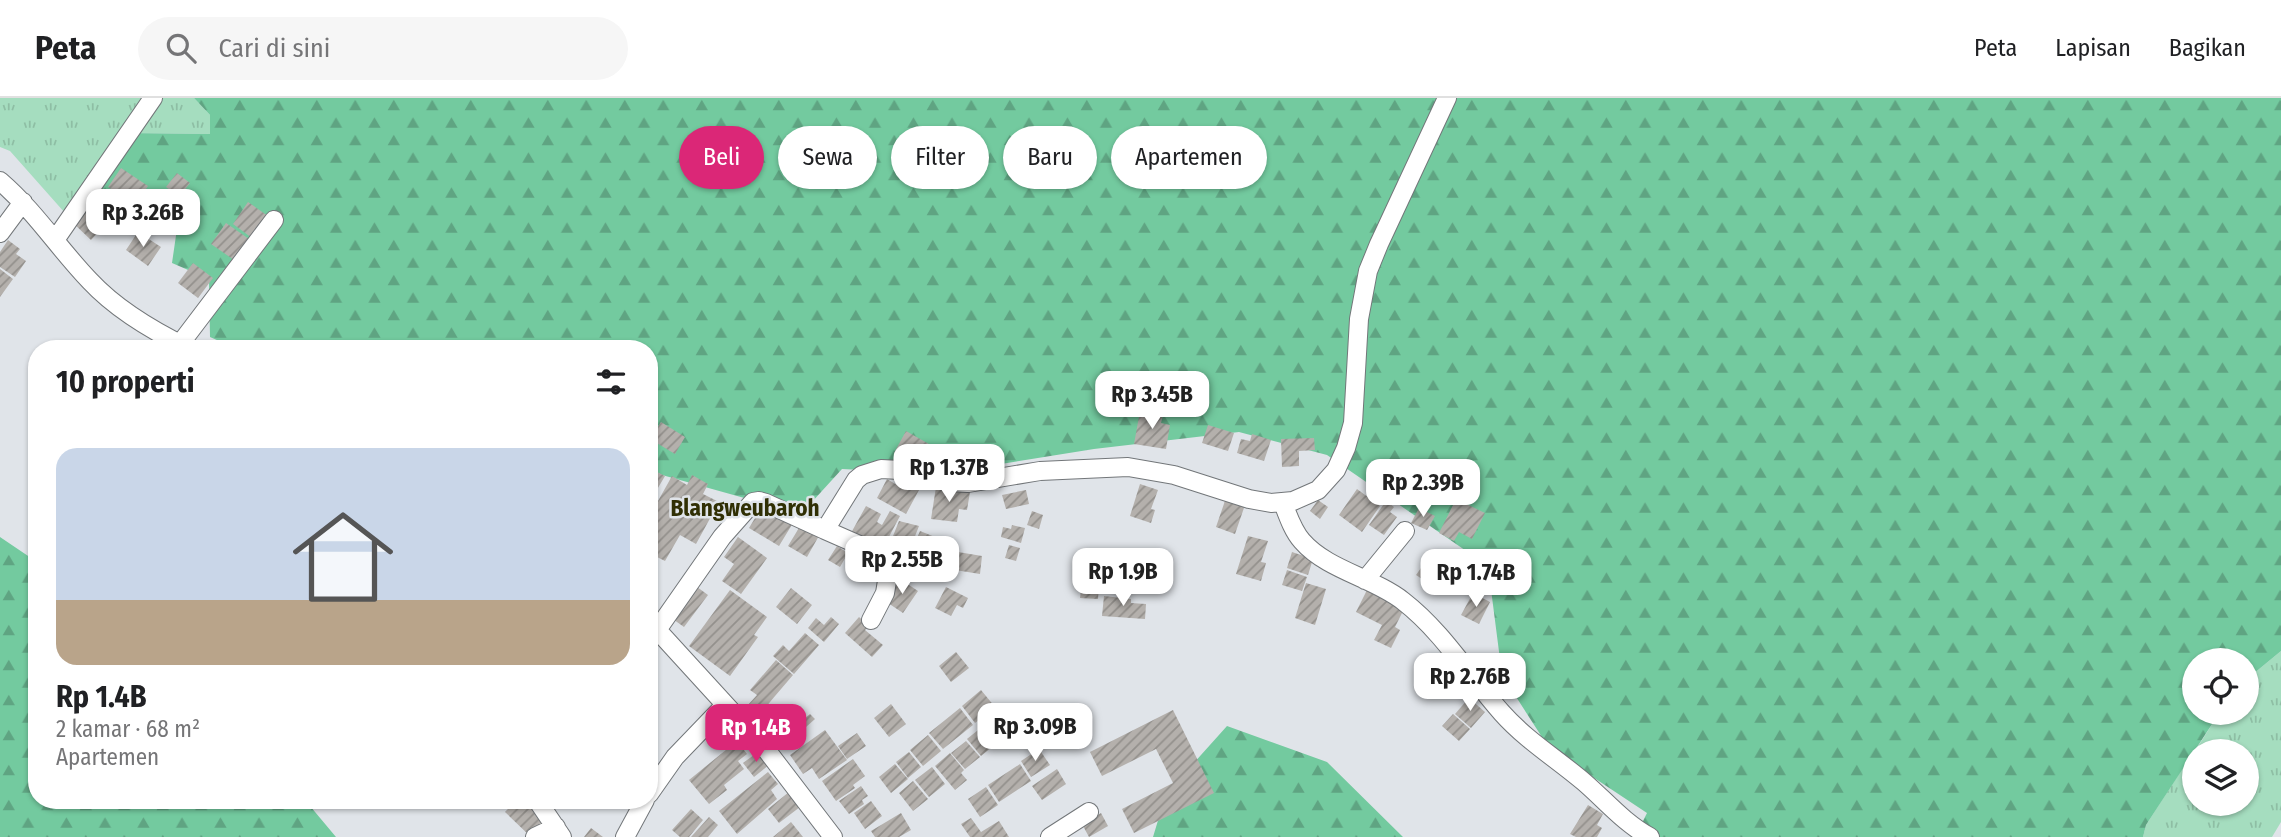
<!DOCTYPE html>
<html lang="id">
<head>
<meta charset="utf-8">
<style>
  :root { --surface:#fff; --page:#f6f6f6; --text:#202124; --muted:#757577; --line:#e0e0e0; --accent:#db2777 }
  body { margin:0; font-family:"Fira Sans Condensed",sans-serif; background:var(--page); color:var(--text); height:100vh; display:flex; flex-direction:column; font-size:26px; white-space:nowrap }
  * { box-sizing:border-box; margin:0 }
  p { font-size:23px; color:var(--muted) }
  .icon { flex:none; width:38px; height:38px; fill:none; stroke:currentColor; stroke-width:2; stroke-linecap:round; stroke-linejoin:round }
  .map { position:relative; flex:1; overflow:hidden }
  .sheet { position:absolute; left:28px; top:242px; width:630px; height:469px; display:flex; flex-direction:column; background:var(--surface); border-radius:28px; box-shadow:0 2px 5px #0004 }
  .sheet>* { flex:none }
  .hud { position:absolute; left:679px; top:28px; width:665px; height:63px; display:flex; gap:14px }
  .tools { position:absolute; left:2182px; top:550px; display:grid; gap:14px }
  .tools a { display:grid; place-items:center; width:77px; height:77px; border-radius:50%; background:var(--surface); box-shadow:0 2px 5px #0004; font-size:35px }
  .price { position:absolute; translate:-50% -60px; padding:0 16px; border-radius:14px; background:#fff; color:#222; font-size:23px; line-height:46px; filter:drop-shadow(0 2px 4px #0008) }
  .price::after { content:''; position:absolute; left:50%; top:42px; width:21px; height:16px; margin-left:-10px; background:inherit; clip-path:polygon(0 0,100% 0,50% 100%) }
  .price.selected { background:var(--accent); color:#fff }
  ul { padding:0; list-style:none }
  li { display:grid; align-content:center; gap:14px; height:371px; padding:0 28px }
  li+li { border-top:2px solid var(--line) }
  li span { display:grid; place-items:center; height:217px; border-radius:21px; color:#555 }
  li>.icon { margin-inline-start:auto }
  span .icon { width:126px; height:126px; fill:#fffc; stroke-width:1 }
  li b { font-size:30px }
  h2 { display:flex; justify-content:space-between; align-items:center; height:84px; padding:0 28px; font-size:30px }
  .tag { padding:0 24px; border-radius:32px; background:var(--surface); box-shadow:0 2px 5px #0004; font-size:24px; line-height:63px }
  .tag.selected { background:var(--accent); color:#fff }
  header { display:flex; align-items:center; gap:42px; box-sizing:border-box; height:98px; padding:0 35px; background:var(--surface); border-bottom:2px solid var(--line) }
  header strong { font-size:33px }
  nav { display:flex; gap:38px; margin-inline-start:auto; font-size:24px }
  .search { width:490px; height:63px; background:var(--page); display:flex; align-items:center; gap:18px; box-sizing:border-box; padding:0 24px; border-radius:38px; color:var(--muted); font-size:26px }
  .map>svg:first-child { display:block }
</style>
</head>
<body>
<header>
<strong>Peta</strong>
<div class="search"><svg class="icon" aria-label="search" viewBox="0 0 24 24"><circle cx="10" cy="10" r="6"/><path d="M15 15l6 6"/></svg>Cari di sini</div>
<nav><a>Peta</a><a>Lapisan</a><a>Bagikan</a></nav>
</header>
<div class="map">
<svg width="2281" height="739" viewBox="0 0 2281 739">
  <defs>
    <pattern id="grass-tufts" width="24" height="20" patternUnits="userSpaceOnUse" patternTransform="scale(1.75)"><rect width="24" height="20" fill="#a5ddbf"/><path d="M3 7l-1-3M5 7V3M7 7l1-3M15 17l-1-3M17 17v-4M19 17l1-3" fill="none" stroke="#8ebea4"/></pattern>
    <pattern id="forest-firs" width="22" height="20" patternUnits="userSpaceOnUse" patternTransform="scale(1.75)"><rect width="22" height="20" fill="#73ca9f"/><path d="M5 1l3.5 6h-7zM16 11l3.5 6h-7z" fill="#5fa482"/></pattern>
    <pattern id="building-hatch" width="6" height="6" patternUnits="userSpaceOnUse" patternTransform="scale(1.75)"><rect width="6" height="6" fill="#b4b0ac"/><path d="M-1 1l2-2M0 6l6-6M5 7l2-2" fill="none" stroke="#93908c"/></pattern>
  </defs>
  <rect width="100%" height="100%" fill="#e0e4e9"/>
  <path fill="url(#grass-tufts)" d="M0,0H194L210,17L211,36L127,35L65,115L10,53L0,49Z
    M2281,553V724L2272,739H2143L2146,727L2194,653V705H2247V653H2195L2220,614H2247V581Z"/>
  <path fill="url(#forest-firs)" d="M194,0H2281V553L2247,581V562H2194V614H2220L2146,727L2143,739H1635L1647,715L1549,650L1502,577L1488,468L1327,357L1239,334L1094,351L939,376L842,371L801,416L662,377L649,370V250H235L210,239L209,181L172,165L181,103L89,96L127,35L210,36V17Z
    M0,439L37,464V702H305L336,739H0Z
    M1227,628L1327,664L1403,739H1153L1166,696Z"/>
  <path fill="url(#building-hatch)" d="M121,70L148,88L135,107L108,89Z
    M177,75L190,85L179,99L166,89Z
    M104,98L119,112L91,142L72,124L94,100L98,104Z
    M248,104L268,118L252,140L233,126Z
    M226,125L249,141L234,162L211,146Z
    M138,134L161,149L148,168L126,152Z
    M8,142L20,151L16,156L26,163L15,179L0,169V154Z
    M193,165L213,180L198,200L178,185Z
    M0,171L13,181L0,199Z
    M1140,313L1163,317L1161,325L1170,327L1166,351L1134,346Z
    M661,324L685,339L675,356L650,341Z
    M1208,327L1234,335L1228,353L1202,345Z
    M906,333L943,354L931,375L894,355Z
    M1252,336L1271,342L1264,363L1237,355L1241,341L1250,343Z
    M1314,340L1315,352L1299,353V368L1282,369L1281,341Z
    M649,370L665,378L649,405Z
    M692,377L708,386L703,396L719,404L696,446L680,437L665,463L649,455V419L672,378L687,387Z
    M887,381L897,387L900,382L919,392L906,416L877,400Z
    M1140,386L1158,392L1151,411L1155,412L1151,425L1130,418Z
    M936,389L970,394L967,412L959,411L957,424L931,421Z
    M1357,391L1380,408L1362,434L1339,417Z
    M1026,392L1029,406L1006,411L1002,397Z
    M1227,397L1246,404L1235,436L1216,429Z
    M1456,401L1485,415L1472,441L1459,434L1454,443L1439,435Z
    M1318,402L1328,409L1320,421L1310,413Z
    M1386,403L1394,409L1390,414L1397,419L1384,437L1369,427Z
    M763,407L793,425L779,448L749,430Z
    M866,408L881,416L877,424L882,427L890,413L900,418L882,452L851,435Z
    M1419,410L1435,418L1427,432L1411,425Z
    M1032,413L1043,417L1039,431L1027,427Z
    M899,423L919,428L910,451L891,443Z
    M802,425L820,436L807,459L788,448Z
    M1012,427L1025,430L1021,445L1001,439L1003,429L1011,431Z
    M920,433L935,439L925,463L910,457Z
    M1248,438L1268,443L1261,464L1266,465L1261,483L1236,476Z
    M738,439L767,460L741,496L722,483L734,466L724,459Z
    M1009,447L1020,450L1016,463L1005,460Z
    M837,448L848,455L840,469L828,462Z
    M1434,452L1458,470L1442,494L1416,477Z
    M958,454L982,458L980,476L955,472Z
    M1292,454L1313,461L1308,477L1287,470Z
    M1108,468L1134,470L1132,492L1105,490Z
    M1287,472L1307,479L1302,493L1282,487Z
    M900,481L918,493L903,515L885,503Z
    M1082,485L1099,486L1098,501L1080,500Z
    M1306,485L1326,491L1315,527L1295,520Z
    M693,486L708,497L684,529L670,519Z
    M946,489L968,500L963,510L957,507L951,518L935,510Z
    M791,490L812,507L797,526L776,509Z
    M1368,490L1405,509L1395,529L1400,532L1391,550L1374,542L1382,527L1356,514Z
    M730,492L767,519L754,537L758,539L730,578L689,548Z
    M1473,495L1490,504L1479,526L1461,517Z
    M1104,498L1131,501V505L1146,506L1145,521L1102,518Z
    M831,519L839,526L824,544L808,530L816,520L824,527Z
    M859,519L869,528L865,532L883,547L872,559L845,535Z
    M805,535L819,547L794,576L773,558L783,547L789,553Z
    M956,554L969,570L951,584L939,568Z
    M776,562L793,577L758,618L747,608L757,597L750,592Z
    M981,592L995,609L975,625L962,608Z
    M1469,600L1485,614L1471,630L1455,616Z
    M891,606L906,626L889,639L874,620Z
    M960,610L973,627L943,651L929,635Z
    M1004,611L1017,628L999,643L985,626Z
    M1173,612L1214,695L1134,735L1122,711L1173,685L1156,651L1102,678L1090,654Z
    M800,614L805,620L810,616L815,621L788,645L778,634Z
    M1067,616L1080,629L1064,644L1051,631Z
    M1453,616L1470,631L1459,643L1442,628Z
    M983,628L997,645L981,658L967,641Z
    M825,632L847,662L819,681L812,670L803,676L790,657Z
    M857,635L866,648L847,661L838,648Z
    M928,637L941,653L923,668L910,652Z
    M737,643L747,656L738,663L744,671L724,687L727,692L709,706L689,682Z
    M966,643L980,659L965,671L951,655Z
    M1039,651L1050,667L1031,679L1021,663Z
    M758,654L769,667L754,679L743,665Z
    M909,654L921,669L908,680L896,664Z
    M950,655L964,672L961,675L967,682L955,692L935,668Z
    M853,661L865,678L853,687L855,690L836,703L822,683Z
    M895,666L908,681L891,695L879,679Z
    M1020,666L1031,683L999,704L988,687Z
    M932,669L945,686L929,699L915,682Z
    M1057,671L1066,686L1042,702L1032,688Z
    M768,674L778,686L771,692L777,701L737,736L719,713Z
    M913,683L928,701L913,713L899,695Z
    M861,688L868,698L862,702L864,706L849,716L839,703Z
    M986,689L998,707L980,719L968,701Z
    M789,694L800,709L779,725L768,711Z
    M517,702H532L537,707L532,711L545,724L531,739L505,714Z
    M871,703L882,718L865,731L854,715Z
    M1588,707L1603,716L1597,727L1602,730L1597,739H1576L1570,736Z
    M691,711L703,722L689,739H680L672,732Z
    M901,715L911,732L899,739H875L871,733Z
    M1101,715L1108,728L1089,739L1082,726Z
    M709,719L718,727L708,739H691Z
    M971,720L981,734L999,723L1009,739H970L961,726Z
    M791,724L803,739H773Z
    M591,730L603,739H584Z"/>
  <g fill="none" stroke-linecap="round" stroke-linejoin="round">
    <g stroke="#727679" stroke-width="20">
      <path id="minor" d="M0,83C35,113 59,151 90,183C117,212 153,233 188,250
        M0,135L23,104
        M55,142L153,0
        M180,246L274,122
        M1283,405C1288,418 1293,433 1302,443C1327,472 1374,480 1403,503C1443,534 1469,578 1502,615C1526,642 1557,661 1584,684C1606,703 1624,725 1650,739
        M825,432L875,454L933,470
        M1365,482L1405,433
        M871,522L885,495L891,459
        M649,523L765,650L833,739
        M657,532L722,439L753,404L759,403L766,405L825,432L856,382L862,377L881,371L900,372L949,384L968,385L1040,373L1128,369L1174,377L1249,401L1271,405L1293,403L1318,392L1336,372L1346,350L1353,325L1359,221L1368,173L1379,146L1447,0
        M649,696L675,659L725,607
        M537,702L562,739
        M535,739L556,729
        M625,739L645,702
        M1050,739L1089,714"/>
    </g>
    <use href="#minor" stroke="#fff" stroke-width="18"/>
  </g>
  <g text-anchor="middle" stroke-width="5" stroke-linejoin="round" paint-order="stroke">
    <g font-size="23" font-weight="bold" fill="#302f04" stroke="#e0e4e9">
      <text x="745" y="418">Blangweubaroh</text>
    </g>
  </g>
</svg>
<div class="tools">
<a><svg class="icon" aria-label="locate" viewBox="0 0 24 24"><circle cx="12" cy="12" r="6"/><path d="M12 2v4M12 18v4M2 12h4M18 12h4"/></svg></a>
<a><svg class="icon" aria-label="layers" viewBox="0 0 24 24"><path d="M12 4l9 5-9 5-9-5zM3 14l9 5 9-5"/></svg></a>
</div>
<b class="price" style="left:143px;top:151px">Rp 3.26B</b>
<b class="price" style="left:1152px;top:333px">Rp 3.45B</b>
<b class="price" style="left:949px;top:406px">Rp 1.37B</b>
<b class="price" style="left:1423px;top:421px">Rp 2.39B</b>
<b class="price" style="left:902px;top:498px">Rp 2.55B</b>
<b class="price" style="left:1123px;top:510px">Rp 1.9B</b>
<b class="price" style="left:1476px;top:511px">Rp 1.74B</b>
<b class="price" style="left:1470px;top:615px">Rp 2.76B</b>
<b class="price" style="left:1035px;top:665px">Rp 3.09B</b>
<b class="price selected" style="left:756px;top:666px">Rp 1.4B</b>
<div class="hud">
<a class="tag selected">Beli</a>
<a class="tag">Sewa</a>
<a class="tag">Filter</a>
<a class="tag">Baru</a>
<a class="tag">Apartemen</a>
</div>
<section class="sheet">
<h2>10 properti<svg class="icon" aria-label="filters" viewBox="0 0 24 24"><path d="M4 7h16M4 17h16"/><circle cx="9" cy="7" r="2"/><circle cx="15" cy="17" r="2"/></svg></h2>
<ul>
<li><span style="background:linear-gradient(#c9d6e8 70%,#b9a48a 0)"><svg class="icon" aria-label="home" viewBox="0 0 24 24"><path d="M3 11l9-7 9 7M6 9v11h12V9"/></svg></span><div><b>Rp 1.4B</b><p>2 kamar · 68 m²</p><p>Apartemen</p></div></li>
</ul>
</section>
</div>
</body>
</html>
